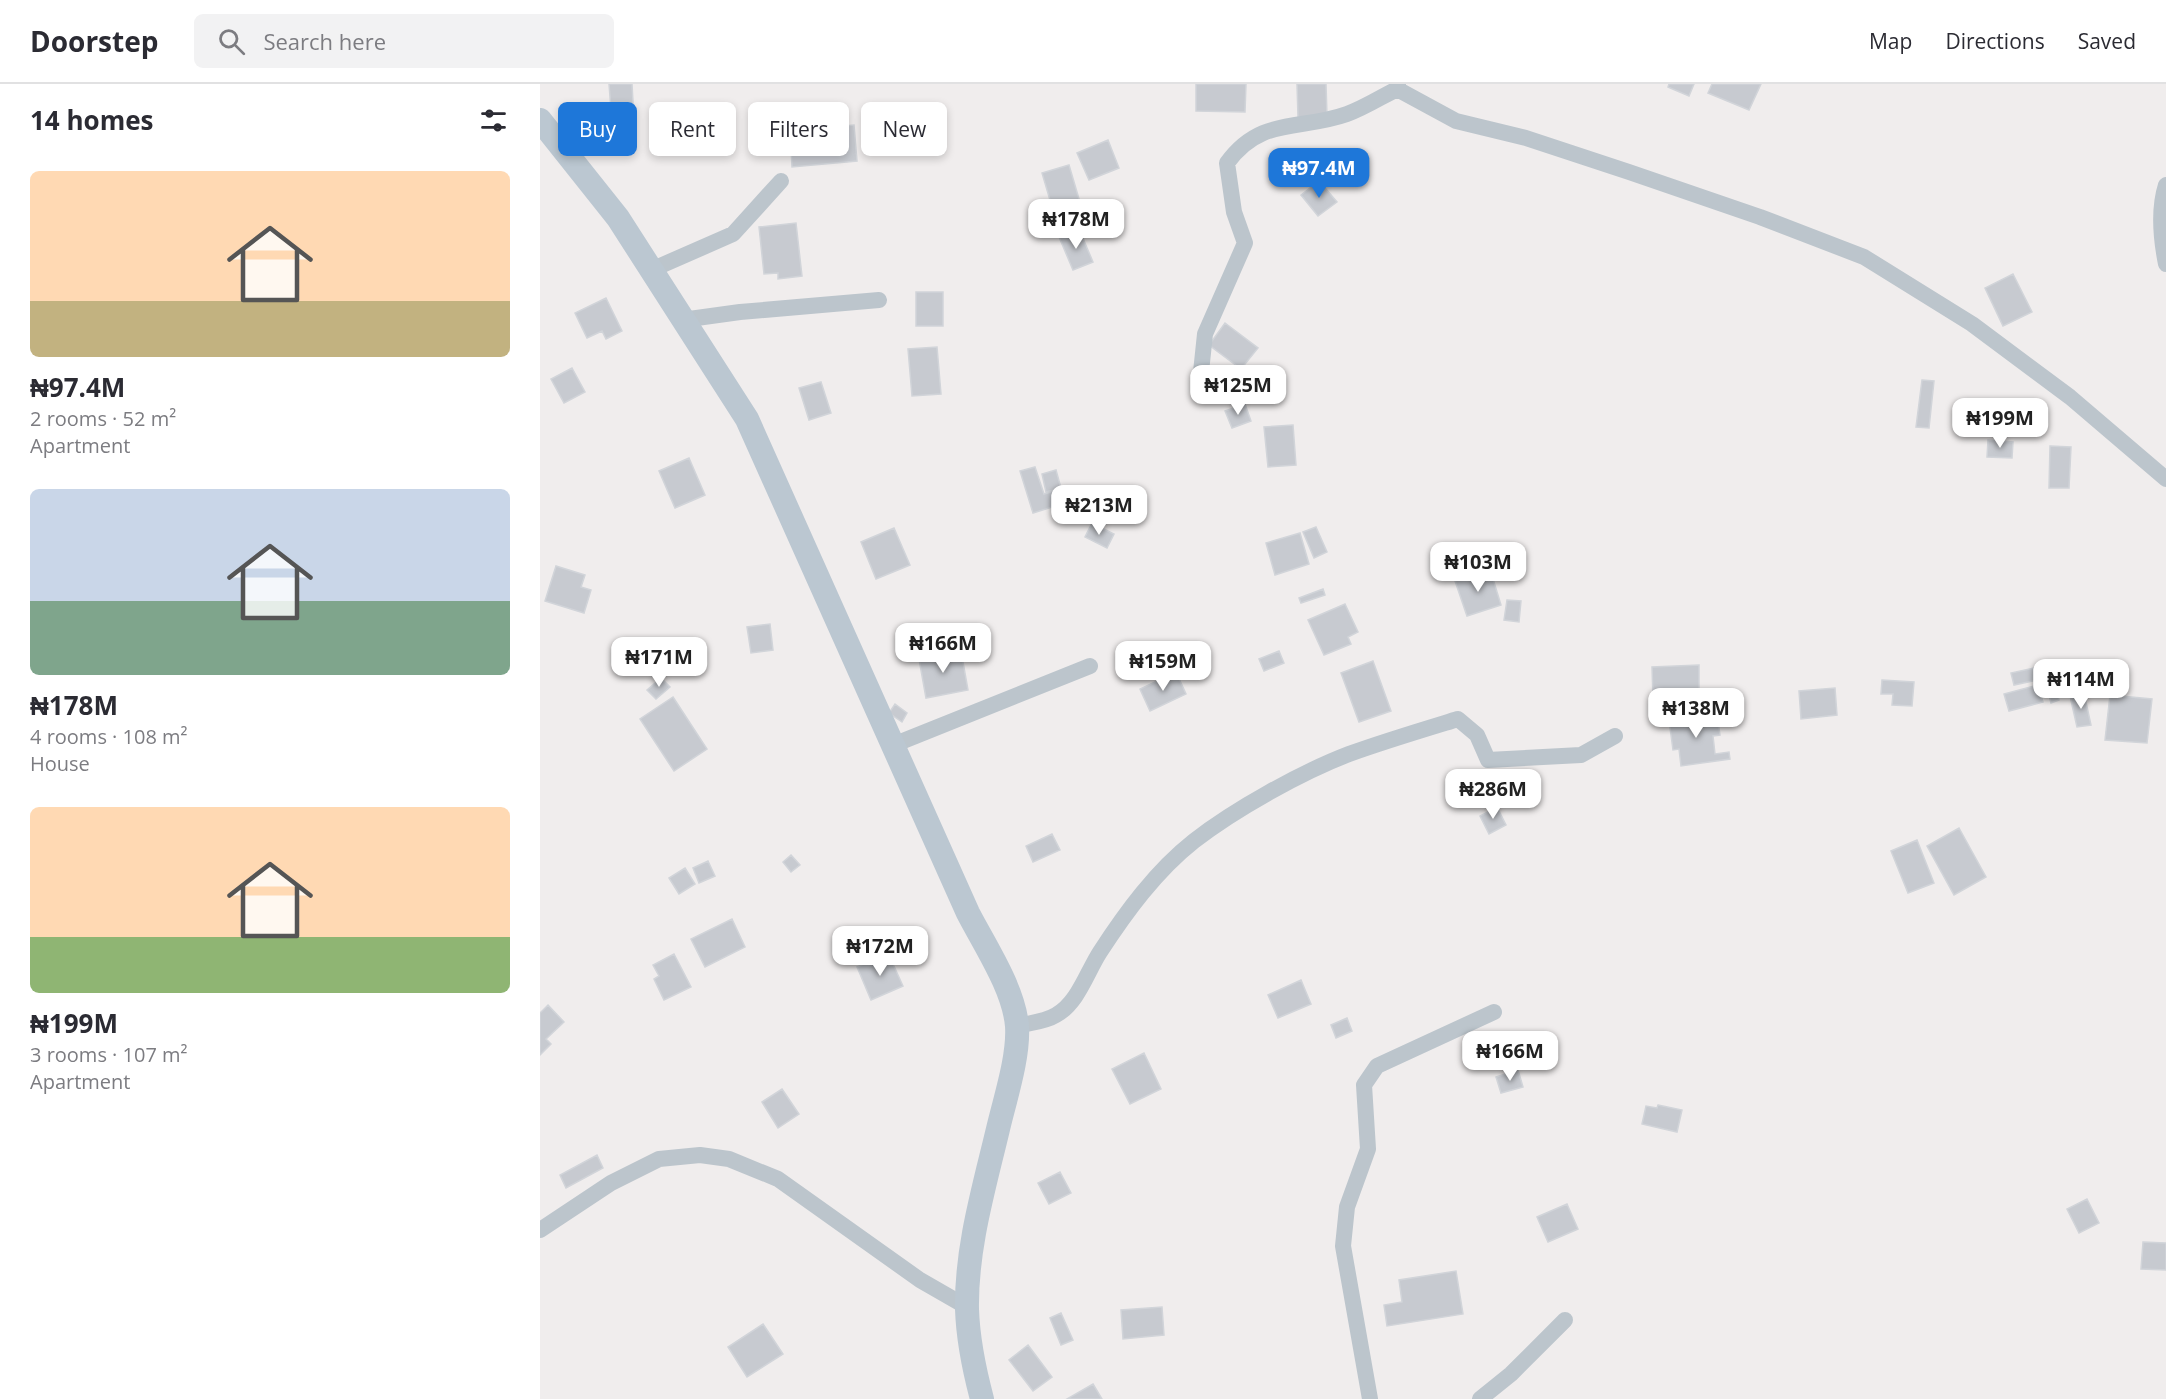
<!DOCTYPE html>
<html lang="en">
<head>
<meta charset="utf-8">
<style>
  :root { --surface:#fff; --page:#f2f2f3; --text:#2b2b33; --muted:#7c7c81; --line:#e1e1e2; --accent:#1e77d9 }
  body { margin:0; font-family:"Open Sans",sans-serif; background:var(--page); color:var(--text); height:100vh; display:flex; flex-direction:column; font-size:22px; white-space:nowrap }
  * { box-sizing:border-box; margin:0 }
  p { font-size:20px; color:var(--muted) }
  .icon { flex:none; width:33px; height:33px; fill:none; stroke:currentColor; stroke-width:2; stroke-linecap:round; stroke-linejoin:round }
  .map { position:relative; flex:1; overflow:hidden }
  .panel { display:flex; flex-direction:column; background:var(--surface); width:540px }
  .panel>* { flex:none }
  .guide { position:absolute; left:18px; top:18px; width:570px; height:54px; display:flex; gap:12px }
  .price { position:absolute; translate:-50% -51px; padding:0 14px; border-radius:12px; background:#fff; color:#222; font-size:20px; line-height:39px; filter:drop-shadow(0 2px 3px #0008) }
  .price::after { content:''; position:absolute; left:50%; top:36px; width:18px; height:14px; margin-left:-9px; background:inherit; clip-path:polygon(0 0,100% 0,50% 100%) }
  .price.on { background:var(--accent); color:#fff }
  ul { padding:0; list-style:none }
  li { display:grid; align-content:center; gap:12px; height:318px; padding:0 30px }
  li span { display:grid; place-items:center; height:186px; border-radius:9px; color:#555 }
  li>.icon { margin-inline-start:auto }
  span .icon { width:108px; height:108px; fill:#fffc; stroke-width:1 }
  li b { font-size:26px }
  h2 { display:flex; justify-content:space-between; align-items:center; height:72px; padding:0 30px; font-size:26px }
  .tag { padding:0 21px; border-radius:9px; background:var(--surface); box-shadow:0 3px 9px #0003; font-size:21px; line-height:54px }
  .tag.on { background:var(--accent); color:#fff }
  header { display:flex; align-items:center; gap:36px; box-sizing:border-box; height:84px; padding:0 30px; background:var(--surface); border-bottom:2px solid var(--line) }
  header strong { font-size:28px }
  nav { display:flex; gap:33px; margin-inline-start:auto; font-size:21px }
  .search { width:420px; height:54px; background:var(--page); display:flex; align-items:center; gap:15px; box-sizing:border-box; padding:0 21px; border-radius:9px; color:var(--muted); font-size:22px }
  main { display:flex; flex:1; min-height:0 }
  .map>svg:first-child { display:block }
</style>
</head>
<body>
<header>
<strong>Doorstep</strong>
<div class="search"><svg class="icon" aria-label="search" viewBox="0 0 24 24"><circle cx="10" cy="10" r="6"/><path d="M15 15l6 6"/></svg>Search here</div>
<nav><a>Map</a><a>Directions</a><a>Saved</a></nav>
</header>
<main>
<section class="panel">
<h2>14 homes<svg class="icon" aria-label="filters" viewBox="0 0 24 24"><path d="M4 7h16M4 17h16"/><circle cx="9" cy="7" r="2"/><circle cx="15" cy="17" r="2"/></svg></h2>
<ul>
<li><span style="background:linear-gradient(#ffd9b3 70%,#c2b280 0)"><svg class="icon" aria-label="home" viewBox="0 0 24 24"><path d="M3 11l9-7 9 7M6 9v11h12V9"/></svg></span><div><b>₦97.4M</b><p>2 rooms · 52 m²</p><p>Apartment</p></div></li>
<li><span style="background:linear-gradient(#c9d6e8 60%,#7fa58c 0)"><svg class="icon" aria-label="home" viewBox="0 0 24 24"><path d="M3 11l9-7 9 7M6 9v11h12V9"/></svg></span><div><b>₦178M</b><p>4 rooms · 108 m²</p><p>House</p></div></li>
<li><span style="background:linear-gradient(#ffd9b3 70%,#8fb573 0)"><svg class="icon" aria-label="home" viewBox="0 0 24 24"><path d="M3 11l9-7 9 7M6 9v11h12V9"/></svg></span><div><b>₦199M</b><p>3 rooms · 107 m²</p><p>Apartment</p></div></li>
</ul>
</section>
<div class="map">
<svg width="1626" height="1315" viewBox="0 0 1626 1315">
  <rect width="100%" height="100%" fill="#f0eded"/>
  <path fill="#c7cad0" stroke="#d1d4d9" stroke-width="1.5" d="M69,0H92L94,36L72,38Z
    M656,0H706L705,28L656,27Z
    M757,0H786L787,32L758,33Z
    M1129,0H1154L1149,12L1128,3Z
    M1172,0H1221L1209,26L1168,9Z
    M314,41L317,77L252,83L250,47Z
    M342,47L343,59L332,61L330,48Z
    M568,56L579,84L549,96L537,69Z
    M529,81L542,125L515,133L502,89Z
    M779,97L797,118L778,132L761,111Z
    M256,139L262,192L238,195V189L224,190L219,143Z
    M539,145L553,178L533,186L519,153Z
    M1473,190L1492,228L1463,242L1445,204Z
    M376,208H403V242H376Z
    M66,214L82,247L66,255L62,247L47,254L35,229Z
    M685,239L718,264L701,285L669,261Z
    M397,263L401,310L372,312L368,265Z
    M32,284L45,308L24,319L11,295Z
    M1382,296L1394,297L1389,344L1376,343Z
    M281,298L291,329L269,336L259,304Z
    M705,320L711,337L692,344L685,327Z
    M753,341L756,381L728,383L724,343Z
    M1448,356L1473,358L1472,374L1447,373Z
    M1510,362L1531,363L1529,404H1509Z
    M149,374L165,411L135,424L119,387Z
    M495,383L504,410L521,405L525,419L493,429L480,387Z
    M516,386L521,404L506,408L502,390Z
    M552,439L574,450L567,464L545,453Z
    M776,443L787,468L774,474L763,448Z
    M354,444L370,481L336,495L321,458Z
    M760,449L769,480L735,491L726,459Z
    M16,482L45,491L41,503L51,506L44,529L5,517Z
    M950,485L961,521L927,532L915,497Z
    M783,505L785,511L761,519L759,514Z
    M967,516L981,517L979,538L964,536Z
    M805,520L818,548L808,553L811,560L784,571L768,536Z
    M230,540L233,566L211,569L207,543Z
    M421,567L428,606L386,614L379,575Z
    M739,567L744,579L724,587L719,575Z
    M833,577L851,627L819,638L801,589Z
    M1159,581V614L1113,615L1112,583Z
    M1494,584L1497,596L1474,601L1471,589Z
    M636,588L646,610L610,627L600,605Z
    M121,594L130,603L116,615L107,606Z
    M1342,596L1374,598L1372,622L1352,621L1353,610H1341Z
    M1498,601L1503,618L1469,627L1464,610Z
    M1516,602L1519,616L1511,619L1507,604Z
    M1295,604L1297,631L1261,635L1259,607Z
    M1544,609L1551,641L1537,643L1530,612Z
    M1570,611L1612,615L1607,659L1565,656Z
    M133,613L167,665L134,687L100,635Z
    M355,620L367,629L362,638L349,629Z
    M1177,630L1180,651L1173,652L1175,670L1189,668L1190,675L1141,682L1139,665L1133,666L1129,636Z
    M957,723L966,741L949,750L940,732Z
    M1419,744L1446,793L1414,811L1387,762Z
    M512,750L520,766L493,778L486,762Z
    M1377,756L1394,799L1368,809L1351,767Z
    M251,771L260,781L251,788L243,778Z
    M168,777L175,792L159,799L153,784Z
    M145,784L155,800L139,810L129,794Z
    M192,835L205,863L165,883L151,855Z
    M348,869L363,902L331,916L317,883Z
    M134,870L151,903L124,916L114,895L119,892L113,881Z
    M761,896L771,920L738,934L728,911Z
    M8,921L24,938L6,955L11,960L0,971V929Z
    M807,934L812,947L796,954L791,941Z
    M604,969L621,1005L590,1020L572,985Z
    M978,986L983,1003L961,1009L956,993Z
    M242,1005L259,1030L238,1044L222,1018Z
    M1118,1021L1142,1026L1137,1048L1102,1040L1106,1022L1117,1024Z
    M57,1071L63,1084L26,1104L20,1091Z
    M520,1088L531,1109L509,1120L498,1099Z
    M1547,1115L1559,1139L1539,1149L1527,1125Z
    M1027,1120L1038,1145L1008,1158L997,1133Z
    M1603,1158L1626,1159V1186L1601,1185Z
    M916,1187L923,1230L847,1242L844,1221L862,1218L859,1196Z
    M622,1223L624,1251L583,1255L581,1226Z
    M521,1229L533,1256L521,1261L510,1234Z
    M223,1240L243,1270L207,1293L188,1263Z
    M488,1261L512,1293L493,1307L469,1276Z
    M553,1300L562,1315H527Z"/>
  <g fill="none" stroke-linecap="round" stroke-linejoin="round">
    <path stroke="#bcc5cc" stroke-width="16" d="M858,0L857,5L916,37L986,54L1089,88L1220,133L1324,173L1432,240L1530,313L1626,395
      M1626,101C1618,126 1621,155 1626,180
      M111,186L193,150L241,97
      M142,236L200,228L339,216
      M661,288L665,250L705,159L694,128L687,79C721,32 760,47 807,30C824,24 841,13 857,5
      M353,661L550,582
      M477,942C489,939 505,938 516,931C538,919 547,888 560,868C586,828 616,787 654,757C695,725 762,688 809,670C845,657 882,646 918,635L937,651L948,676L1041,671L1075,652
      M0,1146L71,1099L119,1075L160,1071L189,1075L238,1095L380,1196L427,1223
      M830,1315L803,1162L807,1123L828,1065L824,1001L837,982L954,928
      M940,1315L971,1290L1025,1236"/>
    <path stroke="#bbc7d1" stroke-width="24" d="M0,36L78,134L207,335L428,829C445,862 474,905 477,942C479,973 465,1015 458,1045C444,1104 426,1164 427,1225C428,1256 434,1285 442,1315"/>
  </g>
</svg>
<b class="price on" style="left:779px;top:115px">₦97.4M</b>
<b class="price" style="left:536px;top:166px">₦178M</b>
<b class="price" style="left:698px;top:332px">₦125M</b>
<b class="price" style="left:1460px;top:365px">₦199M</b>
<b class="price" style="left:559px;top:452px">₦213M</b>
<b class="price" style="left:938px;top:509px">₦103M</b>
<b class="price" style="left:403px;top:590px">₦166M</b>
<b class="price" style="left:119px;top:604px">₦171M</b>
<b class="price" style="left:623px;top:608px">₦159M</b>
<b class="price" style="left:1541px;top:626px">₦114M</b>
<b class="price" style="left:1156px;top:655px">₦138M</b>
<b class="price" style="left:953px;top:736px">₦286M</b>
<b class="price" style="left:340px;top:893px">₦172M</b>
<b class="price" style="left:970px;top:998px">₦166M</b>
<div class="guide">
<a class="tag on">Buy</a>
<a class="tag">Rent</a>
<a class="tag">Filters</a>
<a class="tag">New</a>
</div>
</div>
</main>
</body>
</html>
